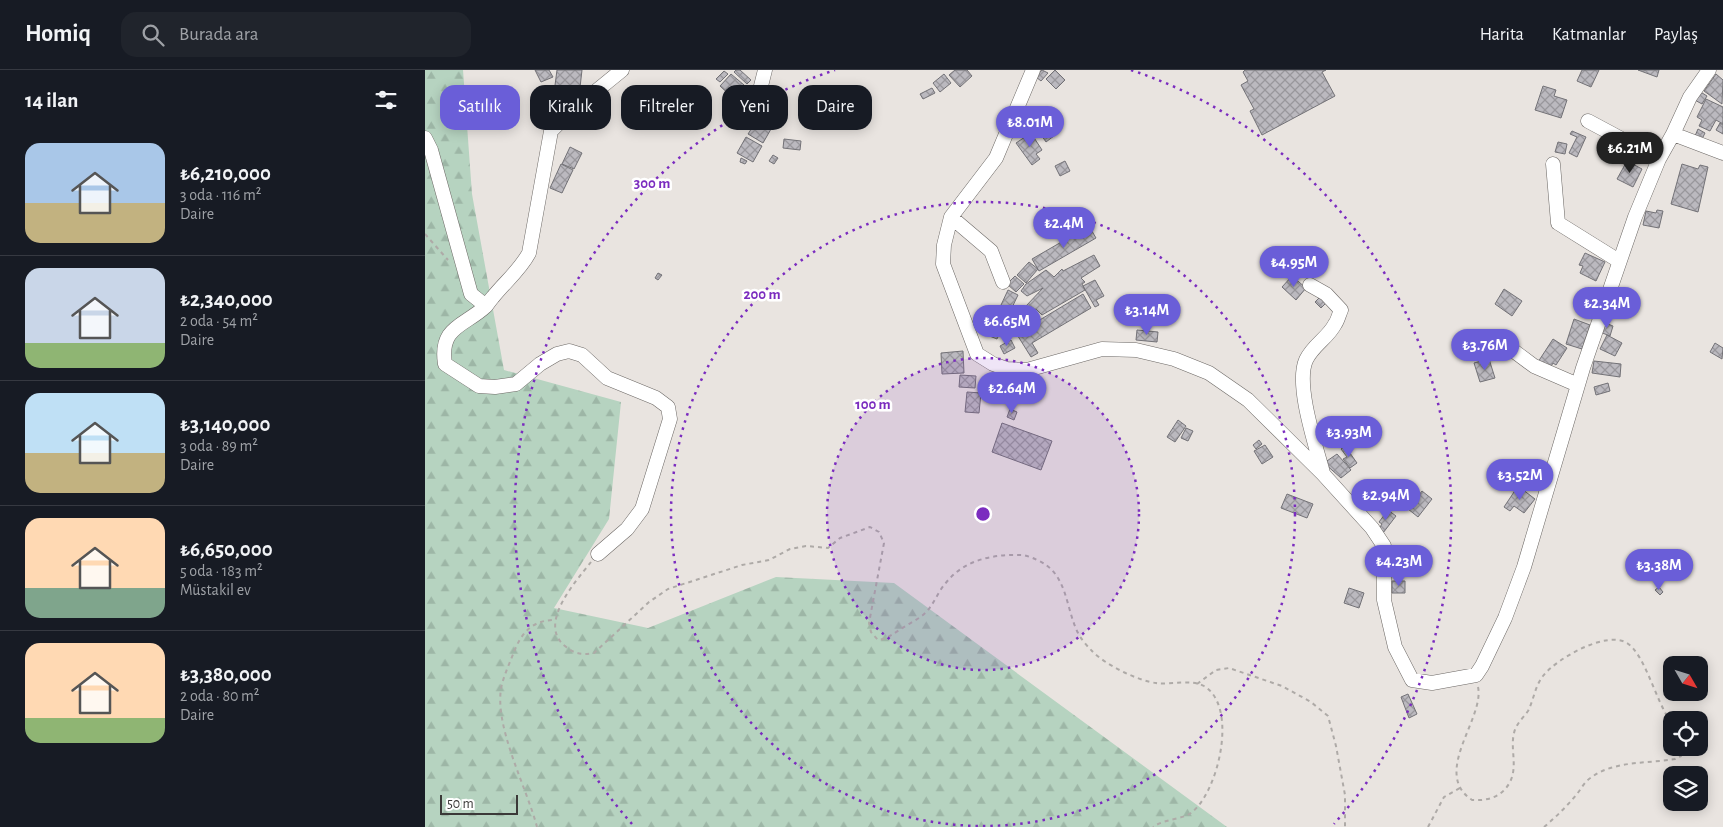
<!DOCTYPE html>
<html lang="tr">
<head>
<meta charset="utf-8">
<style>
  :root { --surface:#171b24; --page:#20242c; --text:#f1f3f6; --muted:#9ea1a6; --line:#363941; --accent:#6a5ed8 }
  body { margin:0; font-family:"Alegreya Sans",sans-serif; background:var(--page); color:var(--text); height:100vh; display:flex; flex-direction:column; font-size:19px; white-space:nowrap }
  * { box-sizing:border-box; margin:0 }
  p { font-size:16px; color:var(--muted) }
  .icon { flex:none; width:28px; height:28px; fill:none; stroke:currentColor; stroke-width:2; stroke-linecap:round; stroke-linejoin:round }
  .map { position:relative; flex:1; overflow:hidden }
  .drawer { display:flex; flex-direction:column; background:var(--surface); width:425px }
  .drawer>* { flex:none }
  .top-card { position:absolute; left:15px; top:15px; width:475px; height:45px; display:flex; gap:10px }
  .needle { width:32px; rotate:129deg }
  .tools { position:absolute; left:1238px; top:586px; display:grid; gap:10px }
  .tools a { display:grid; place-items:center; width:45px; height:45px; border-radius:10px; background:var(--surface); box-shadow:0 2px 12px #0003; font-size:25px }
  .scale { position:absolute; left:15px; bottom:12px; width:78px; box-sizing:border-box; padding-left:5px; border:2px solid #3b3938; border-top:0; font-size:14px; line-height:18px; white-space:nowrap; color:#3b3938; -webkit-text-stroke:4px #fff; paint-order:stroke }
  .price { position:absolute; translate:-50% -42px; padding:0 11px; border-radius:18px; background:var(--accent); color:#fff; font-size:16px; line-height:32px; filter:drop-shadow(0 1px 2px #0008) }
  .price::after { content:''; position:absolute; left:50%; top:30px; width:15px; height:11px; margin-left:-8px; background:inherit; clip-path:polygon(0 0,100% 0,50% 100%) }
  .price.current { background:#222; color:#fff }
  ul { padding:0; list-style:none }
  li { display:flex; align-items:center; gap:15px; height:125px; padding:0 25px }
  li+li { border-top:1px solid var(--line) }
  li span { display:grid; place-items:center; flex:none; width:140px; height:100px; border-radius:15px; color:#555 }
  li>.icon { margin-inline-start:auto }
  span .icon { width:60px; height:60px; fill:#fffc; stroke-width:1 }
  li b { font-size:21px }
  h2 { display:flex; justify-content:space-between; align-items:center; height:60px; padding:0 25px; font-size:21px }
  .tag { padding:0 18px; border-radius:15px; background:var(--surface); box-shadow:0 2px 12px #0003; font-size:18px; line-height:45px }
  .tag.current { background:var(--accent); color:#fff }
  header { display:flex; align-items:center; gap:30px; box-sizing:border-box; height:70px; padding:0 25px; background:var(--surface); border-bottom:1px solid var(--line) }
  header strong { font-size:24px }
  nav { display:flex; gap:28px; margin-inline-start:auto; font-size:18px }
  .search { width:350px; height:45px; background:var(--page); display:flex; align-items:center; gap:12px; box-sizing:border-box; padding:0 18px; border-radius:15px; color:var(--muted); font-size:19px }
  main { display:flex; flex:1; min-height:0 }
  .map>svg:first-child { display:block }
</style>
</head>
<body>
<header>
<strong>Homiq</strong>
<div class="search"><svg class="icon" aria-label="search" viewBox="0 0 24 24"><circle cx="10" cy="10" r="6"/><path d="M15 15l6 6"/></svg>Burada ara</div>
<nav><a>Harita</a><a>Katmanlar</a><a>Paylaş</a></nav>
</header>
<main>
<section class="drawer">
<h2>14 ilan<svg class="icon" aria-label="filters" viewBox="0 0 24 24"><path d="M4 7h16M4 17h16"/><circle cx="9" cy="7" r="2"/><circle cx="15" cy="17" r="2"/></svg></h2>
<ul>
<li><span style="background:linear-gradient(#a9c7e8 60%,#c2b280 0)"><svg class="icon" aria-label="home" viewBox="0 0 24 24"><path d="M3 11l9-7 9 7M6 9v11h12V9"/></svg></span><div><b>₺6,210,000</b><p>3 oda · 116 m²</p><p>Daire</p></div></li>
<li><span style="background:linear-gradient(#c9d6e8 75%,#8fb573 0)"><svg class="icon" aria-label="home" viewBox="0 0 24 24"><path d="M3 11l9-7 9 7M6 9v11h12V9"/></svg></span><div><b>₺2,340,000</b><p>2 oda · 54 m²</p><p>Daire</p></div></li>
<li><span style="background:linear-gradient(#bfe0f5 60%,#c2b280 0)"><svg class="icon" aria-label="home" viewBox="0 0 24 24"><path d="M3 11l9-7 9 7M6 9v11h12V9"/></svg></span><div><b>₺3,140,000</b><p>3 oda · 89 m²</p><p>Daire</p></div></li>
<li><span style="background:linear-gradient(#ffd9b3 70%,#7fa58c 0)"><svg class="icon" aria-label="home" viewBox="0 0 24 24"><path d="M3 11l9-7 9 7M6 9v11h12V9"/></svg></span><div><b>₺6,650,000</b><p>5 oda · 183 m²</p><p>Müstakil ev</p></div></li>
<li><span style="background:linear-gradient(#ffd9b3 75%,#8fb573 0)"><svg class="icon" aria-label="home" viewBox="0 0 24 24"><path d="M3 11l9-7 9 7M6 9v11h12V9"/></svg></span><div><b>₺3,380,000</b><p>2 oda · 80 m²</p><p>Daire</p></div></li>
</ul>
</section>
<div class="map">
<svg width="1298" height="757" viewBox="0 0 1298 757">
  <defs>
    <pattern id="forest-firs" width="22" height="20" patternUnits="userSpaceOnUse" patternTransform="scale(1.25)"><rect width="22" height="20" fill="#b6d3c0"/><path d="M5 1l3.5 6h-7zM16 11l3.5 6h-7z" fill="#9db6a6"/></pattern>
    <pattern id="building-cross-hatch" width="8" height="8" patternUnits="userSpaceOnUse" patternTransform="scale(1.25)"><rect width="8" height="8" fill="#bbb9bf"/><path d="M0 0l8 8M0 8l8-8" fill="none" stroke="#99979c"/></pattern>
  </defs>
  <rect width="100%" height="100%" fill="#e9e4e0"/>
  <path fill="url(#forest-firs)" d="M0,0H38L47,124L79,300L196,332L184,449L129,538L223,558L351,507L469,513L802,757H0Z"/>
  <path fill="url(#building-cross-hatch)" stroke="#737277" d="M110,0H124L128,7L116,12Z
    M132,0H157L154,26L129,23Z
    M311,0H315L326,10L322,14L309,2Z
    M530,0H542L547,6L535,17L524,5Z
    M617,0L623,3L616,11L611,7Z
    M630,0L640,10L631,19L621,9Z
    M820,0H901L897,2L910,26L837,65L825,41L829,39L816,15L823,11L818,2Z
    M1157,0H1174L1166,17L1152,11Z
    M1213,0H1234L1232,7Z
    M299,1L303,4L295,12L291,9Z
    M306,4L319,15L308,28L295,16Z
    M519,4L526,13L515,22L508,13Z
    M1291,4L1298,10L1297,34L1279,21Z
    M1118,16L1131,20L1129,26L1142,30L1136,48L1110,40Z
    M507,18L510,23L498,29L495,24Z
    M1274,21L1282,26L1277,34L1268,29Z
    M139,25L147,26L146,32L138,30Z
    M1281,29L1298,37V54L1291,50L1285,61L1274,56L1277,50L1272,47Z
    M347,32L357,39L350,48L340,40Z
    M609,38L613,45L607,48L603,41Z
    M336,44L350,52L338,73L323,64Z
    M621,44L634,62L621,72L608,53Z
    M166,46L174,51L170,58L162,53Z
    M1295,53L1298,55V64L1291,60Z
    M1273,59L1280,63L1277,69L1270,66Z
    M1147,61L1161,67L1152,87L1144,83L1152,67L1145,64Z
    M606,63L617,80L611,84L615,89L607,95L591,73Z
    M321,67L337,76L328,92L312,83Z
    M359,69L376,71L375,80L358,78Z
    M1133,72L1142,74L1140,84L1130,82Z
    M145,77L157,83L149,99L137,94Z
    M348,85L353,88L349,94L344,91Z
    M316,88L322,91L320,94L315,92Z
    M640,91L645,101L635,106L630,96Z
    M1202,91L1217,99L1208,117L1192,109Z
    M136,94L148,100L137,123L125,118Z
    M1257,94L1273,99L1275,95L1283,97L1273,142L1246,134Z
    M1232,140L1238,141L1234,158L1218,155L1221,141L1231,143Z
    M664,156L671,168L614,201L607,189Z
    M1160,183L1180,192L1171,211L1155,203L1158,196L1154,195Z
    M669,185L675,196L656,208L660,212L657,214L660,220L617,245L611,239L605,243L601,236L618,218L602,226L596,221L601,214L621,200L629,207L637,199L638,201Z
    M604,192L613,199L601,213L592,205Z
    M233,203L237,205L233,210L230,208Z
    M590,206L599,214L591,222L582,214Z
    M867,206L881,218L871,230L857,217Z
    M670,210L679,226L671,230L674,235L670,237L658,216Z
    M1079,219L1097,231L1087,246L1070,234Z
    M583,220L593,225L572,269L562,265Z
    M658,224L666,238L607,273L613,283L606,287L586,255L598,248L603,257Z
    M895,227L901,233L896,238L890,232Z
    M1149,249L1165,255L1157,279L1141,274Z
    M1178,252L1188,256L1185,266L1175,262Z
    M712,260L733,262L732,272L711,270Z
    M1182,265L1197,273L1190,286L1175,279Z
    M1128,269L1142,278L1131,295L1128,293L1124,300L1113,292Z
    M586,270L590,278L579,284L575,276Z
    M1290,273L1298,278L1297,289L1285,282Z
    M538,281L539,303L517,304L516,283Z
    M1064,289L1070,308L1055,312L1049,293Z
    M1169,291L1196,294L1195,307L1167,303Z
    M535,305L551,306L550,318L534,317Z
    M583,310L603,315L599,331L579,326Z
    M1183,313L1185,321L1171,325L1169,317Z
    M542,322L556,323L554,343L540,342Z
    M585,339L592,342L589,350L582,347Z
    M753,350L761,356L750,372L742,367Z
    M577,353L627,371L616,400L567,382Z
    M761,358L768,361L763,371L756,368Z
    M834,370L837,374L831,379L828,375Z
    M840,375L848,387L837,394L829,381Z
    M920,376L932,393L925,398L918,389L922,387L916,379Z
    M912,384L926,400L916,408L899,393Z
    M1093,416L1110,429L1099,443L1089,436L1085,441L1079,437Z
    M997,421L1007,429L993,447L983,439Z
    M862,424L888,434L882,448L856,438Z
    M963,440L971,446L958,463L953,460L957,454L954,452Z
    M967,511H980V523H967Z
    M1234,517L1238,522L1235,525L1230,520Z
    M924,518L939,523L934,538L919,533Z
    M983,624L992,644L984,648L976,627Z"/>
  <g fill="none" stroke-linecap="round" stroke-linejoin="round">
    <g stroke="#6c6865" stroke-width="15">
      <path id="minor" d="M608,0L571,88L526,147L519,175L518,194L552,284L568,294L582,299L602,300L677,279L711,280L749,289L784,303L823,330L898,404L947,458L959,476V530L970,577L987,610L1007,613L1051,605L1057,596L1080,548L1099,497L1158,298L1210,147L1234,89L1248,64L1265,27L1284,0
        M329,44L340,0
        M1163,51L1234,89
        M1248,64L1298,83
        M0,68L6,80L46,224L61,236
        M1128,94L1133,153L1194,191
        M526,147L566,181L578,212
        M885,215L901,224L916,240C914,244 913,250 910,254C903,268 888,275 881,290C870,315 891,376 898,403
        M1074,270L1109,296L1153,315
        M173,484L202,459L217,439L245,349L243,337L231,328L182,308L157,285L144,281L132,284L115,294L91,314L70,317L54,316L20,294C14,256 40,256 61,236C63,234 65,230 68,227C80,212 95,200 104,183L126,61L143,44L197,0"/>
    </g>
    <path stroke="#aeaaa7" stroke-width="2" stroke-dasharray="4 4" stroke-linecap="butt" d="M0,164L23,190
      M166,492C151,511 112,554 140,576C149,584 157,585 169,583L224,532L243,519L317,495L344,490L365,479L381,476L403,478L415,468L445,457L454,462L459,473L444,553L446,562L453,570C462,569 468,564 476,559C483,554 492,550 498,545C508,537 512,523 520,514C539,489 569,484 598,485C603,486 608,488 612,490C643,503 640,537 653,563C656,569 662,576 667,581C679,594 713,611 731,613C745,615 767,609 779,616C814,637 793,723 766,743C758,749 739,749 728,757
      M772,614L791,600L804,598L857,616L886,632L903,646L911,676L920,725V757
      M1053,617C1060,648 1006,703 1047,730C1063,731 1077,727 1085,712C1093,696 1085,679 1089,663C1091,654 1098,648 1103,641C1109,629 1110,616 1118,606C1131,589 1181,560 1202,573C1220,584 1231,632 1246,652
      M112,757C102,718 67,653 77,614C80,603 85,592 89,582C96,563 108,550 129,550
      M1003,757L1019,727L1035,718
      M1119,757C1131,747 1142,736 1152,724C1156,719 1159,713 1164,709C1188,690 1222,694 1250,689L1256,686L1259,678"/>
    <use href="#minor" stroke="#fff" stroke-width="14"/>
  </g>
  <circle cx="558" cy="444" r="156" fill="#7b2cbf" fill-opacity=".12"/>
  <g fill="none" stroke="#7b2cbf" stroke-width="2.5" stroke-dasharray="2.5 5">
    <circle cx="558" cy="444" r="156"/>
    <circle cx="558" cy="444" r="312"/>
    <path d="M207 754A468 468 0 0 1 410 0M706 0A468 468 0 0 1 909 754"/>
  </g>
  <circle cx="558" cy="444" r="8" fill="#7b2cbf" stroke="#fff" stroke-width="2.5"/>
  <g font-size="15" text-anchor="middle" font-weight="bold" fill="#7b2cbf" stroke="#fff" stroke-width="5" stroke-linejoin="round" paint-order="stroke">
    <text x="227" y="118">300 m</text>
    <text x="337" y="229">200 m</text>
    <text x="448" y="339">100 m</text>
  </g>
</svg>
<div class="tools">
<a><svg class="needle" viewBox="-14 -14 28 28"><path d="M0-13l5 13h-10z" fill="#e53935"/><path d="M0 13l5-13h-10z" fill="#9ea1a6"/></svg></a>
<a><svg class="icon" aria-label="locate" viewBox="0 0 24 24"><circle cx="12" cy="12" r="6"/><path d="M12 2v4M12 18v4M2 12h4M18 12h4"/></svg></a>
<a><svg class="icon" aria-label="layers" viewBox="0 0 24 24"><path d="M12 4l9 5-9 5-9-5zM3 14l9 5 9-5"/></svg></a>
</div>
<div class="scale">50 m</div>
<b class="price" style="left:605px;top:78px">₺8.01M</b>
<b class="price current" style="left:1205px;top:104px">₺6.21M</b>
<b class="price" style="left:639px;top:179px">₺2.4M</b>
<b class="price" style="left:869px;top:218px">₺4.95M</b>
<b class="price" style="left:1182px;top:259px">₺2.34M</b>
<b class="price" style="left:722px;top:266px">₺3.14M</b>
<b class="price" style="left:582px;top:277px">₺6.65M</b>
<b class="price" style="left:1060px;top:301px">₺3.76M</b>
<b class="price" style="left:587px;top:344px">₺2.64M</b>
<b class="price" style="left:924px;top:388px">₺3.93M</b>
<b class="price" style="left:1095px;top:431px">₺3.52M</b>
<b class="price" style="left:961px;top:451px">₺2.94M</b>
<b class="price" style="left:974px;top:517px">₺4.23M</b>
<b class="price" style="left:1234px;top:521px">₺3.38M</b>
<div class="top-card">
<a class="tag current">Satılık</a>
<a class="tag">Kiralık</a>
<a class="tag">Filtreler</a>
<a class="tag">Yeni</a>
<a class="tag">Daire</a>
</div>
</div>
</main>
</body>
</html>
